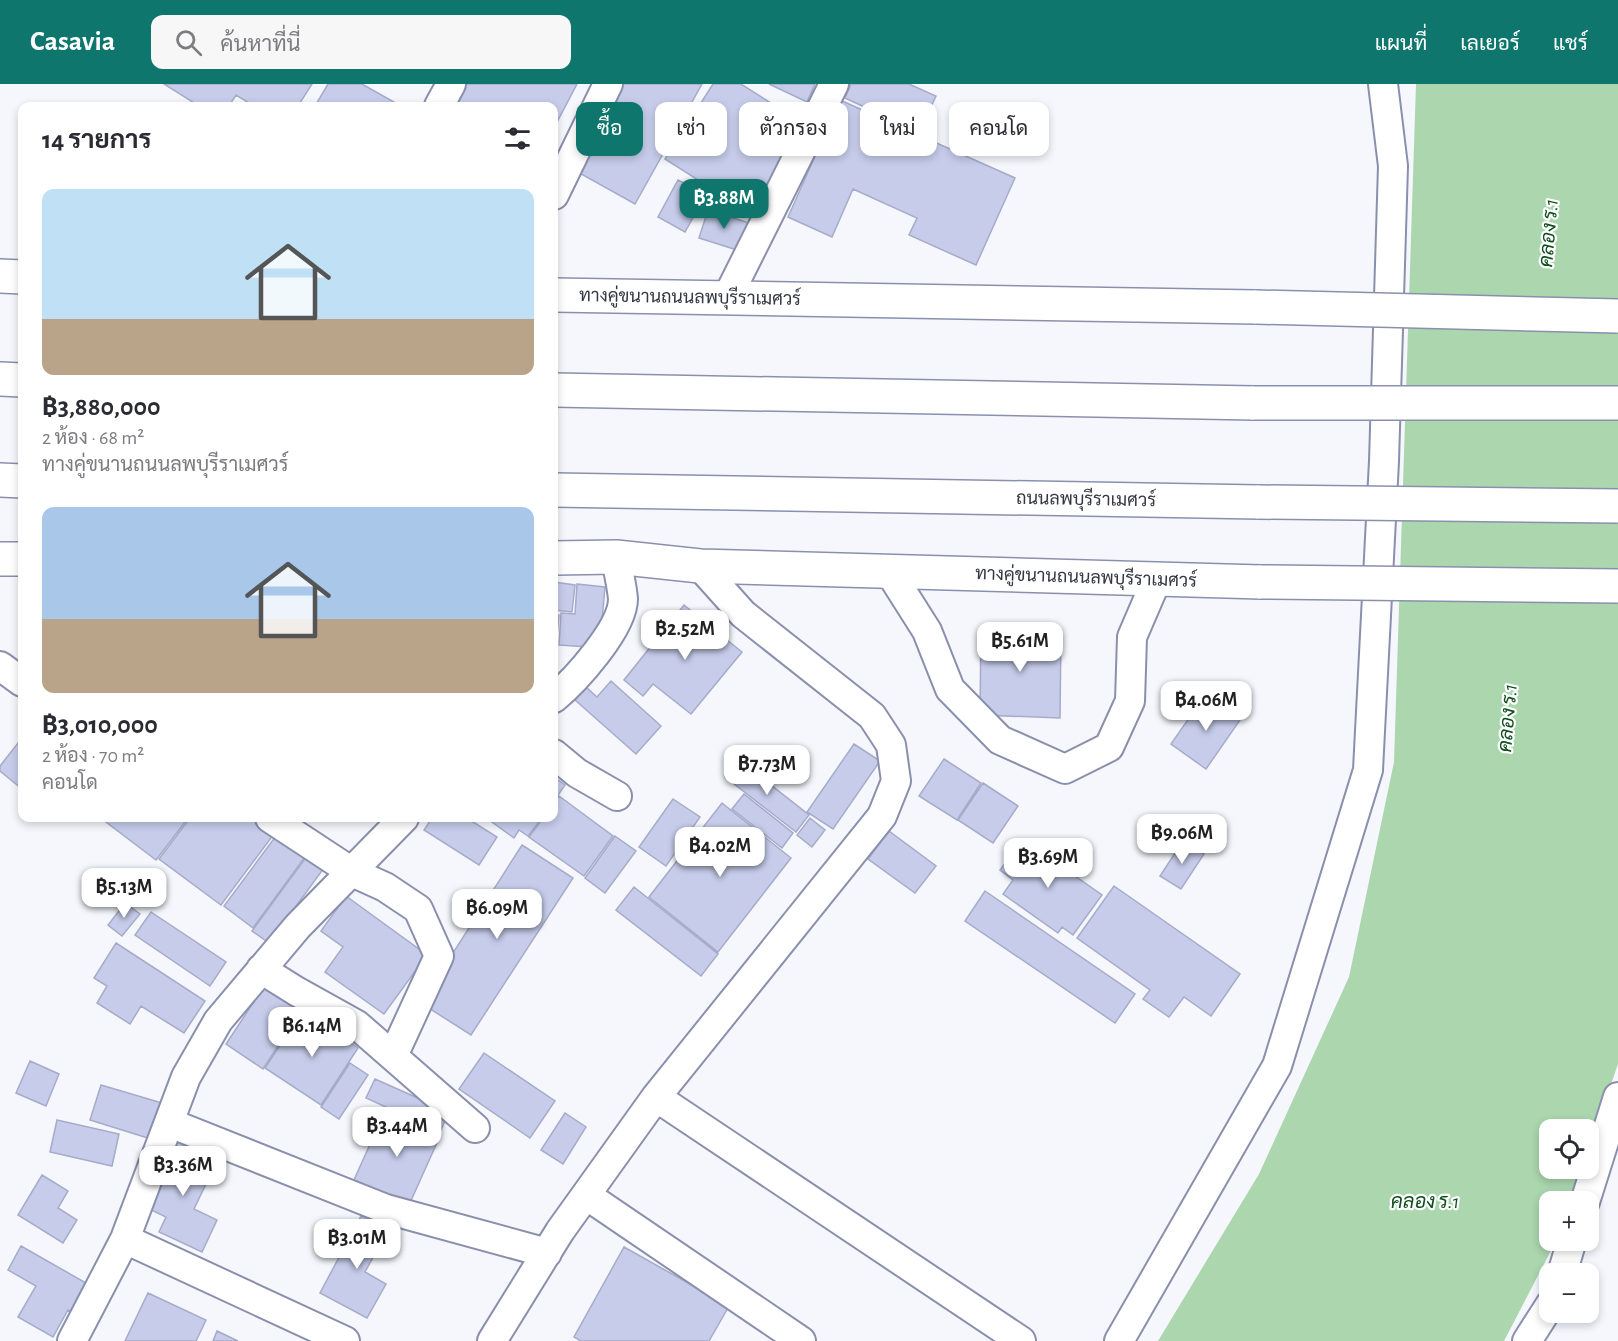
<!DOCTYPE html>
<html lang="th">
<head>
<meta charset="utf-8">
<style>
  :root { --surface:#fff; --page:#f7f7f7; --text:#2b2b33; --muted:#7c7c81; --accent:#0f766e }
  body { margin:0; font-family:"Alegreya Sans",Sarabun,sans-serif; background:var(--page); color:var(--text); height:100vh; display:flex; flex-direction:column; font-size:22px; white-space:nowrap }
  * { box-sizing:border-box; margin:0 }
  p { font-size:20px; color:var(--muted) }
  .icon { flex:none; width:33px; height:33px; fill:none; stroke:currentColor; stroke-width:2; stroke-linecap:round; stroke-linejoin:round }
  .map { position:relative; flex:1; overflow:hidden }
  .details { position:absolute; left:18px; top:18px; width:540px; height:720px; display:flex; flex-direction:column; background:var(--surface); border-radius:12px; box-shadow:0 3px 9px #0003 }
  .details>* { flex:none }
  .guide { position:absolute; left:576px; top:18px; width:570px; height:54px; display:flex; gap:12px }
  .tools { position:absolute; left:1539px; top:1035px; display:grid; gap:12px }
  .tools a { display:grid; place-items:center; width:60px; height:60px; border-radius:12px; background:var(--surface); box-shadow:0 3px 9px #0003; font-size:30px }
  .price { position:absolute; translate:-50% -51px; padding:0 14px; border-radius:12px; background:#fff; color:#222; font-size:20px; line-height:39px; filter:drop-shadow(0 2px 3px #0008) }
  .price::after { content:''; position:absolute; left:50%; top:36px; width:18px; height:14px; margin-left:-9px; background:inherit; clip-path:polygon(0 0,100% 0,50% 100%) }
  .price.active { background:var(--accent); color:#fff }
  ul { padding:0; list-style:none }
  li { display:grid; align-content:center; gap:12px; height:318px; padding:0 24px }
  li span { display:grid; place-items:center; height:186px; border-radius:12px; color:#555 }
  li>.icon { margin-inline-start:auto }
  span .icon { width:108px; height:108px; fill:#fffc; stroke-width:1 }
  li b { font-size:26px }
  h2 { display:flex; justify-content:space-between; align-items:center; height:72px; padding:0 24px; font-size:26px }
  .chip { padding:0 21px; border-radius:12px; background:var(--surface); box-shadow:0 3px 9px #0003; font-size:21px; line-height:54px }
  .chip.active { background:var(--accent); color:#fff }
  header { display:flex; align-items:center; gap:36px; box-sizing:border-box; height:84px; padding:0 30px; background:var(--accent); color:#fff }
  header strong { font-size:28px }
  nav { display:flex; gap:33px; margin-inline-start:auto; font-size:21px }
  .search { width:420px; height:54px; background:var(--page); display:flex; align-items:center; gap:15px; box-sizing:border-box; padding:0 21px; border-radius:12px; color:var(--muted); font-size:22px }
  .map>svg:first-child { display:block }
</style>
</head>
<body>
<header>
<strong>Casavia</strong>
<div class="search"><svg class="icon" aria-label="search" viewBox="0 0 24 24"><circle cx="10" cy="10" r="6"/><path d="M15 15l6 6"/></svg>ค้นหาที่นี่</div>
<nav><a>แผนที่</a><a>เลเยอร์</a><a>แชร์</a></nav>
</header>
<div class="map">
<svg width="1618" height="1257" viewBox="0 0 1618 1257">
  <rect width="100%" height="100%" fill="#f6f7fd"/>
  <path fill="#abd6ae" d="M1416,0H1618V980L1589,1064L1588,1046H1550V1084L1581,1085L1570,1117L1550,1118V1156L1556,1157L1504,1257H1158L1259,1090L1349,893L1394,678Z"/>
  <path fill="#c6ccea" stroke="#a5abc8" stroke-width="1.5" d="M164,0H312L298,22H254L236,11L229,22H199Z
    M328,0H362L401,22H315Z
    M466,0H577L554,44V22H453Z
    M622,0H702L635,120L574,86Z
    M713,0H741L809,43L753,131L665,75Z
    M769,0H815L807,18Z
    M851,0H909L936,12L919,48L845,14Z
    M840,16L1015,94L976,181L909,151L917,134L853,105L832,153L788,133Z
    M678,96L706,110L685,148L658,133Z
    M708,126L749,139L740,167L699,154Z
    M554,498L575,501L572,528L554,526Z
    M577,500L605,503L601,547L589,563L559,561L561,529L575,530Z
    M684,521L742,568L691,630L653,600L643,612L624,596Z
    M554,530L559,531L554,583Z
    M981,544L1061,547L1060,634L980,631Z
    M611,597L661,642L636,670L575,616L586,603L597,613Z
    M1205,611L1240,636L1206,685L1171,660Z
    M22,654V705L0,687V682Z
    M854,660L880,677L833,745L807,728Z
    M944,675L981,699L957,736L919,712Z
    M739,676L809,731L796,748L725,693Z
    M554,693L565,701L554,717Z
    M983,699L1018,722L993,759L958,736Z
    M744,710L793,749L782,764L732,725Z
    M559,712L613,752L584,792L529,753L543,734H554V720Z
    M673,715L700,733L666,782L639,763Z
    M722,719L791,774L718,868L649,813Z
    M109,734H188L156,776L106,738Z
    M190,734H252L274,750L221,821L159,775Z
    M432,734H467L497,753L479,781L424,746Z
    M495,734H542L528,752L519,746L514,754L492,738Z
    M810,734L825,746L812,763L797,751Z
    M889,747L936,782L915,809L868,775Z
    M276,752L305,773L253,844L224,822Z
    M615,752L636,767L605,809L585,794Z
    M1022,755L1102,811L1073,851L1062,843L1058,849L1003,810L1013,796L1000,786Z
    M1183,757L1204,770L1181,805L1160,792Z
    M522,761L573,794L471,951L421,919Z
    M307,772L324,784L269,859L252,847Z
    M1114,802L1240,890L1211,932L1184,913L1169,933L1143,915L1150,906L1077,854Z
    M634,803L718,870L701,892L616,826Z
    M985,807L1135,910L1115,939L965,837Z
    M346,812L427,871L384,930L325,888L343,863L321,847Z
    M125,819L140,830L122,852L108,841Z
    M151,828L226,878L210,902L135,851Z
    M116,859L205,917L184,949L141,922L130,940L97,919L107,902L94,894Z
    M265,901L302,925L263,985L226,960Z
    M303,927L358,964L321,1021L265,984Z
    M484,969L555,1017L530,1054L459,1005Z
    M30,977L59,990L46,1022L16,1009Z
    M350,979L368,991L339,1035L321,1023Z
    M375,995L449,1028L440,1048L366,1014Z
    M101,1001L162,1019L151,1055L90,1036Z
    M385,1027L440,1052L409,1121L354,1096Z
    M565,1029L586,1043L563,1080L541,1066Z
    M57,1036L119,1050L112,1082L50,1068Z
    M175,1057L217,1077L194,1125L217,1136L202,1168L159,1148L166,1133L145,1123Z
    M42,1091L68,1107L58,1124L77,1136L63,1159L18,1131Z
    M361,1132L388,1146L365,1188L386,1200L367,1234L320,1209Z
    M21,1162L93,1203L77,1231L68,1226L53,1253L18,1233L36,1202L8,1186Z
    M624,1163L729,1222L709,1257H581L574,1253Z
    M148,1209L206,1236L196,1257H125Z
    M217,1247L238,1257H213Z"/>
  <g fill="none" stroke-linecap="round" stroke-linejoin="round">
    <g stroke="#8a90ac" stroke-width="32">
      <path id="minor" d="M439,22L451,0
        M554,111L608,0
        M728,212L834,0
        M889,487L927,547L950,605L1000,656L1065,685L1109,663L1130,617L1132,553L1157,495
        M0,582L22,598
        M554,614C575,597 623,544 623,515C622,502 618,487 616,473
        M554,670L577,689L617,712
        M270,734L352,788L385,803L418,825L439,872L393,972
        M261,885L296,907L357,941L475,1044
        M656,1013L1021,1257
        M170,1039L386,1125L547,1169
        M586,1111L801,1257
        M1585,1118L1618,1013
        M125,1155L345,1257
        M1562,1190L1572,1156
        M72,1257L125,1155L186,993L218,937L298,842L404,734
        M492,1257L560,1147L656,1013L882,732L896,697L891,661L872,632L743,530L700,482
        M1119,1257L1277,982L1368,686L1384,377L1393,82L1383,0
        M1527,1257L1550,1221"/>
    </g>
    <g stroke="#8a90ac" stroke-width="36">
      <path id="major" d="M0,192L22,193
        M554,211L1256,223
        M0,295L22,296
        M554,306L1254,319
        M0,396L22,397
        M554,406L1259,418
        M554,474L616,473L700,482L1261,498
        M0,475H22"/>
    </g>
    <use href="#minor" stroke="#fff" stroke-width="28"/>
    <use href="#major" stroke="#fff" stroke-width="33"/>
    <g stroke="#8a90ac" stroke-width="36" stroke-linecap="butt">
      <path id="major-bridge" d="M1256,223L1618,232
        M1254,319H1618
        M1259,418L1618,422
        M1261,498L1618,502"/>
    </g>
    <use href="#major-bridge" stroke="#fff" stroke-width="33"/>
  </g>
  <g text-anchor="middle" stroke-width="4.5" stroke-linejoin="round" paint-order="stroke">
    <g font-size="18" fill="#353743" stroke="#fff">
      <text transform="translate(690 213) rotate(1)" y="6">ทางคู่ขนานถนนลพบุรีราเมศวร์</text>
      <text transform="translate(1086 415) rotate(1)" y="6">ถนนลพบุรีราเมศวร์</text>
      <text transform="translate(1086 493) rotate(2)" y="6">ทางคู่ขนานถนนลพบุรีราเมศวร์</text>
    </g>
    <g font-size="20" font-style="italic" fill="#0f4e1d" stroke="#fff">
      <text transform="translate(1548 149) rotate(-85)" y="7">คลอง ร.1</text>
      <text transform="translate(1507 634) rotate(-85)" y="7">คลอง ร.1</text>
      <text x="1425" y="1124">คลอง ร.1</text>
    </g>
  </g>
</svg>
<div class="tools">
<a><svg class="icon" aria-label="locate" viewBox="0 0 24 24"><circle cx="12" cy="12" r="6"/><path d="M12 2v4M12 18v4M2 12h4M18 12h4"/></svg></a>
<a>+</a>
<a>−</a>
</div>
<b class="price active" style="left:724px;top:146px">฿3.88M</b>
<b class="price" style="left:685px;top:577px">฿2.52M</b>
<b class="price" style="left:1020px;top:589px">฿5.61M</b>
<b class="price" style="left:1206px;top:648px">฿4.06M</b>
<b class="price" style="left:767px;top:712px">฿7.73M</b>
<b class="price" style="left:1182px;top:781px">฿9.06M</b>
<b class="price" style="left:720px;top:794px">฿4.02M</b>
<b class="price" style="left:1048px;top:805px">฿3.69M</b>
<b class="price" style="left:124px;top:835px">฿5.13M</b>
<b class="price" style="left:497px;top:856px">฿6.09M</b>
<b class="price" style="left:312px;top:974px">฿6.14M</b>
<b class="price" style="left:397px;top:1074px">฿3.44M</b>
<b class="price" style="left:183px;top:1113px">฿3.36M</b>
<b class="price" style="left:357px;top:1186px">฿3.01M</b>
<div class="guide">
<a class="chip active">ซื้อ</a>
<a class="chip">เช่า</a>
<a class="chip">ตัวกรอง</a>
<a class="chip">ใหม่</a>
<a class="chip">คอนโด</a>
</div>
<section class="details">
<h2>14 รายการ<svg class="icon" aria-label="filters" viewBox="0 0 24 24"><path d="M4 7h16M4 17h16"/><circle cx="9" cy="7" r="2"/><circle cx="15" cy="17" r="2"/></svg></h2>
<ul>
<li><span style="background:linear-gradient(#bfe0f5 70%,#b9a48a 0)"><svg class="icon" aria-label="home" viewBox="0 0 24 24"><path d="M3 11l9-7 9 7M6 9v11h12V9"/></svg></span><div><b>฿3,880,000</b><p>2 ห้อง · 68 m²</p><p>ทางคู่ขนานถนนลพบุรีราเมศวร์</p></div></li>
<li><span style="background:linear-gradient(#a9c7e8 60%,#b9a48a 0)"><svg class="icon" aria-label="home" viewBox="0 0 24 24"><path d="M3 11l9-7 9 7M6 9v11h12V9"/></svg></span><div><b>฿3,010,000</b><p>2 ห้อง · 70 m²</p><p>คอนโด</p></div></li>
</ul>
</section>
</div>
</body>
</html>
